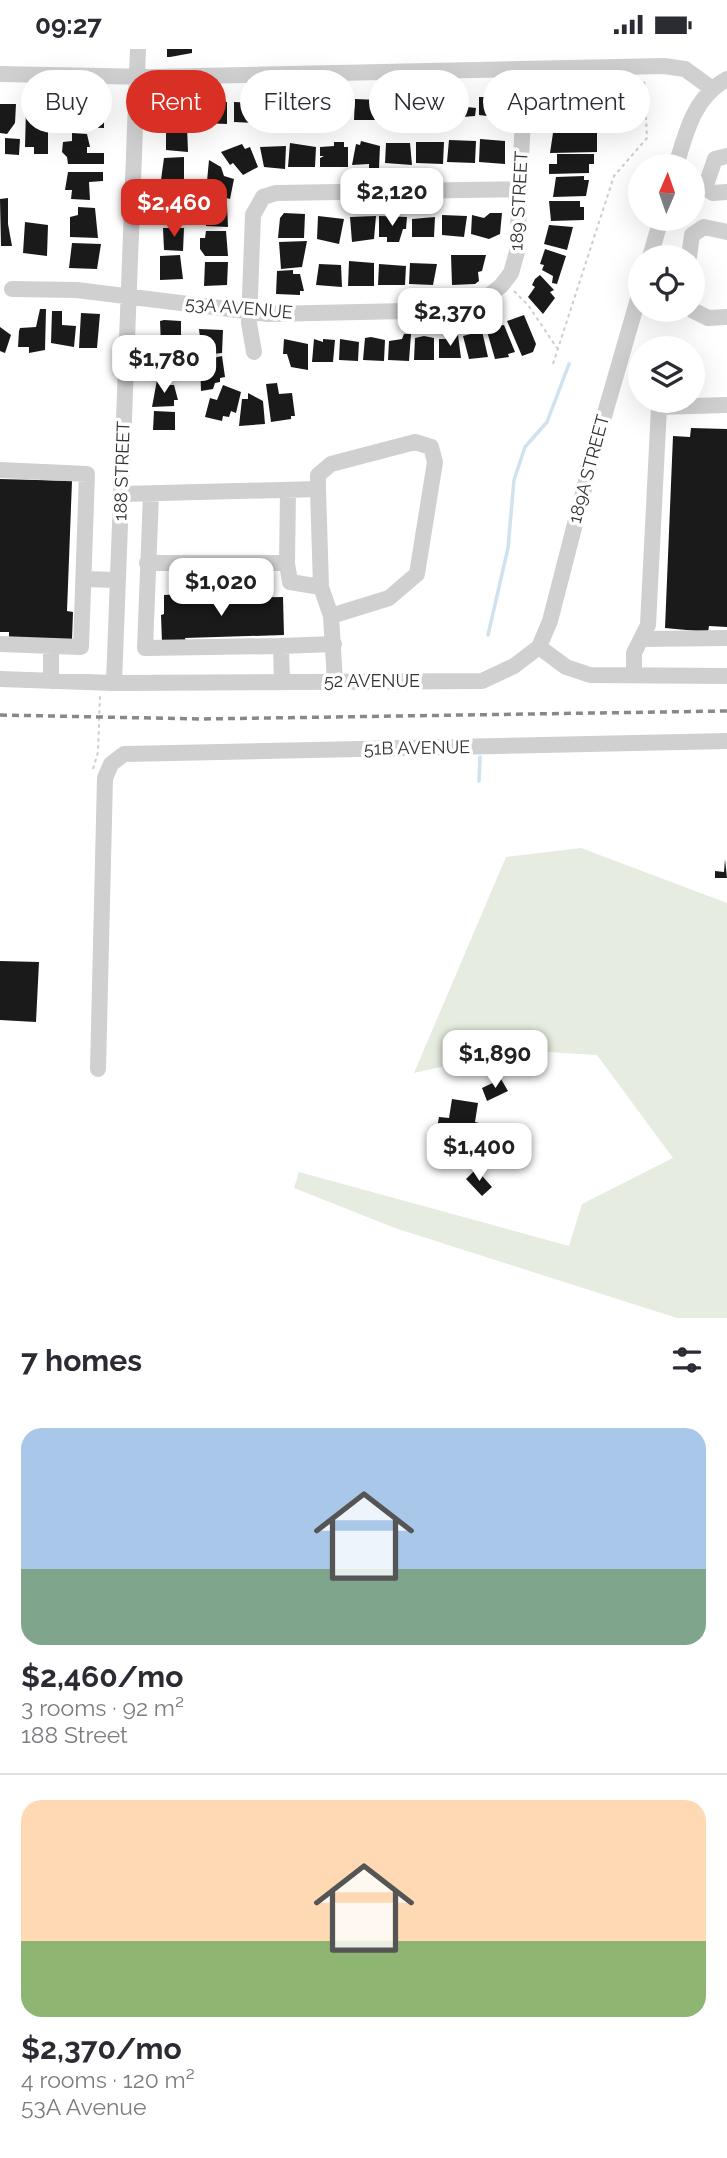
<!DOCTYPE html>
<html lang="en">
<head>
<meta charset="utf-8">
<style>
  :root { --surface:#fff; --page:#f2f2f3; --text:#2b2b33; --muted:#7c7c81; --line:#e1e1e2; --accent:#d93025 }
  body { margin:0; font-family:Raleway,sans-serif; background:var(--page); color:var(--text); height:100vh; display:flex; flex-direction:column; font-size:26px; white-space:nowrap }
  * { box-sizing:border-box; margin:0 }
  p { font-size:23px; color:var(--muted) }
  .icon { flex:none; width:38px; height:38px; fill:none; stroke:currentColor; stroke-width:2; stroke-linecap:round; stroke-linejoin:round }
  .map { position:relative; height:1269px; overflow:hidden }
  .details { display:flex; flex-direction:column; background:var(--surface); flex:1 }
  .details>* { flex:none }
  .guide { position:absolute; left:21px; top:21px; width:686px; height:63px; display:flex; gap:14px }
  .needle { width:46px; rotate:2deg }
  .tools { position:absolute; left:628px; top:105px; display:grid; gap:14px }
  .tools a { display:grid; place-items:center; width:77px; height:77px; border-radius:50%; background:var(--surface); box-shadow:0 7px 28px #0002; font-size:35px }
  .price { position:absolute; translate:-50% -60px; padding:0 16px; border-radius:14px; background:#fff; color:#222; font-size:23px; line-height:46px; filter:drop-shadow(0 2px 4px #0008) }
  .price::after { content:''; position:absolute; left:50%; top:42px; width:21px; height:16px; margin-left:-10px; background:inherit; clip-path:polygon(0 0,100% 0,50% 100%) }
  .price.active { background:var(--accent); color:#fff }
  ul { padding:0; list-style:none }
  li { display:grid; align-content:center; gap:14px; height:371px; padding:0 21px }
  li+li { border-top:2px solid var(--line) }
  li span { display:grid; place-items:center; height:217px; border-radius:21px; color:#555 }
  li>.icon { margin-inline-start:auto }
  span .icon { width:126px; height:126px; fill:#fffc; stroke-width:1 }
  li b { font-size:30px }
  h2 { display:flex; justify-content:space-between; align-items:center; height:84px; padding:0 21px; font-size:30px }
  .pill { padding:0 24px; border-radius:32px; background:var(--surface); box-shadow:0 7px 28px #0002; font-size:24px; line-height:63px }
  .pill.active { background:var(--accent); color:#fff }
  .status { display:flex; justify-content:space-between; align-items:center; height:49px; padding:0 35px; background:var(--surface); direction:ltr }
  .status svg { height:19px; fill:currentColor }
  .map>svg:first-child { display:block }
</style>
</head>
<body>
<div class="status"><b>09:27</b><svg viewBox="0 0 49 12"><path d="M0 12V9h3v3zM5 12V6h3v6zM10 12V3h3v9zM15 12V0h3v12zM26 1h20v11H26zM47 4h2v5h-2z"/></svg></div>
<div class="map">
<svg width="727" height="1269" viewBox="0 0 727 1269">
  <rect width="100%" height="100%" fill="#fff"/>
  <path fill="#e6ecdf" d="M581,799L727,854V1269H677L395,1179L294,1139L299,1123L569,1197L582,1155L673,1109L597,1006L514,1001L414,1024L506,808Z"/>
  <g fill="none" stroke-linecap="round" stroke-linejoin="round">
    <path stroke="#cfe2ee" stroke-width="3.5" d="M488,586L508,499L514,431L525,398L547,373L569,315
      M479,732L480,708"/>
  </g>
  <path fill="#1a1a1a" d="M167,0H192V4L170,8H167Z
    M592,43L607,45L606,65H602V68L587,69V64L578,63L577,45L592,46Z
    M493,45L506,46L504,69L479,66V48H493Z
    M545,45L574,47L573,67H547Z
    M619,46H642L641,65L634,66V69L619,70V65L611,63V47Z
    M171,47L190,50L189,73L167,74L166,48Z
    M396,47L412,49L411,70H385L388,49L396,50Z
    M292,49L318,52L313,76L291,71Z
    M417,49L441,51L444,71L416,70Z
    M450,49L459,50V53H467V58L476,59L475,67L449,69Z
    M333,50L350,51L348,71H322L325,51Z
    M355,50L379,51L381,71H354Z
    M264,52L286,54L285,74H263Z
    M227,53V75L202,74L203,54Z
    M234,53L258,54V74L234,73Z
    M76,54L105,55L104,66L101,68H104V79L69,78L70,63H75Z
    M0,55H16L15,74L7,85L0,84Z
    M26,59H36V76H48V105H34V98H25Z
    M176,77H187L188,103L166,101V78Z
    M597,83V103L550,104L553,84Z
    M72,84L87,85L90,98H87V104H104V115H68L67,108L62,103L63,93L72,92Z
    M5,89L20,90L19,106L5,105Z
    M480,90L505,92V115L479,113Z
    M449,91L476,92L475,114L447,113Z
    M361,92L380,97L379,119H369V115L352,116L356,95L360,96Z
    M334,93H344V98H348V118H320V109L324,107H320V98L334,97Z
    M416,93H444L443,115L416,114Z
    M290,94L316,98L315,118H288Z
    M386,94H410L412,116L385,114Z
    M242,95L245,100L250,98L258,118L243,126L233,114L230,116L221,103Z
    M286,97L285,120L264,118L260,98Z
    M557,105H594V115H589V124L549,125V115H557Z
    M184,108V137L160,138L164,109Z
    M209,111L221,118L224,127L234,130L230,150L206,143Z
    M68,123H103V132L89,133L90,151L71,150L72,141H65Z
    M584,127V131H589L586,147L553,148L556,128Z
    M162,141H182L183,167L161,168Z
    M8,149V175L12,197H1L0,150Z
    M207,152L227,156L228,178L206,177Z
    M549,152H580V158H584V171L551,172Z
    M78,158L95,159L98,189L70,188V168L78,166Z
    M284,164L305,165L304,189H278L280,169Z
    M490,164H502L500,185L489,190L471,185L472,166L484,169Z
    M442,166L467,167L464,188L442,186Z
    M318,167L344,170L339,195L317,190Z
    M376,167L374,190L352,193L350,168Z
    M379,167L407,168L406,180H403L399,193H387V188H379Z
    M435,168L434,188H412V170Z
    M25,173L48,176L47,207L23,204Z
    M549,176L573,178L567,201L544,195Z
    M163,179H184L183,202L164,201Z
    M206,182H226L228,207H205L200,200V189H205Z
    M307,192L302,218L281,220L279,193Z
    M72,194L101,195L97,220L69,219Z
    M545,200L566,207L557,235L552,234L553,227L542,221L544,216L540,215Z
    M180,206L183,230L160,231V207Z
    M451,206H486L482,222L478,223L479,232L475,235L452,236Z
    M349,212L374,214V237H348Z
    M205,213H228L227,236L204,237Z
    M410,214L437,215L433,236L409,235Z
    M319,215L341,216L342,238L316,236Z
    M379,215L406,217L405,236H378Z
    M293,221V225H300L304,242H300V246L276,245L277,222Z
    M540,226L554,241L550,243L555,249L543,265L528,248L535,238L532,236L535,230Z
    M40,260H46L45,301L29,304V298H18L19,282L20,279L36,278Z
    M52,262H62V276L76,277L74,298L51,294Z
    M81,264L100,265L97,299H79Z
    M524,266L536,295L533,303L522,307L507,272Z
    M164,271L181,272V297H161L160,272Z
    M504,276L515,303L508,305L509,308L495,310L486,279Z
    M0,278L11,286L5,304L0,302Z
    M199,280L223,281L222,304L202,306Z
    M482,282L488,308L469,310L463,287Z
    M404,285H411L409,312L388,311L389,292L402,290Z
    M448,286H458L461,309H439V290H448Z
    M424,287L434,289V311H414L415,289Z
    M371,288L385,291L384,312L363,311L365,289Z
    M284,290L308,295V321L291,318L287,305H283Z
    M314,290L323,293V290L335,291L333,313H312Z
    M340,290L359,293L358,312L339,311Z
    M153,301L175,302V308H179L175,323H168V328H159V319L152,313Z
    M222,307L225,328L220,329V333L215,334L213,340L201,342L200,312Z
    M157,331H167V336H174L178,351H174V357L152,358Z
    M277,334L279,345L292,344L295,367H291V370L271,373L266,335Z
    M223,336L241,343L236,364L231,362L229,368L223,367L222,372L205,368L210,349L217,351Z
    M248,344L263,352L265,375L239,377L242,350H248Z
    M154,362L175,363V381H153Z
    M691,379L727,380V578L709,577L708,583L665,579L673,387L690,388Z
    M0,430L72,432L67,562L73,563L72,591L9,589V583H0Z
    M185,545V550L283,548L284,586L185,589L186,593L162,594L161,566L164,565V546Z
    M725,810L727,829H715V822L724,823Z
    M0,912L39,913L36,973L0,971Z
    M501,1030L508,1042L487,1052L482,1039Z
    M452,1050L478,1054L475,1073L483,1075L481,1091L471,1089L468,1108L442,1104L445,1085L436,1084L439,1068L449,1069Z
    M476,1120L492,1138L482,1147L466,1130Z"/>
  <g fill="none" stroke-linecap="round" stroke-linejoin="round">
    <path stroke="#cdcdcd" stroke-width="2" stroke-dasharray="3.5 3.5" stroke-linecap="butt" d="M514,242L528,256L557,299
      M553,315L614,127L647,89L644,29
      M93,720L98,703L100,646"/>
    <path stroke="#d0d0d0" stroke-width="16" d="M0,25L151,28L664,17L685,20L711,39
      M727,107L715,110L705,139L713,144L727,143
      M676,117C686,83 694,48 727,30
      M650,208L661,170
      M689,208L692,186L704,178L727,183
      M12,240L77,241L268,265L452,261L479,254L501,237L511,224L517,203L525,20
      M692,261L708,269L727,268
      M254,303L249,274L253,166L263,148L276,144L520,140
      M0,421L87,425L81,598L0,595
      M318,440V426L331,415L415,393L431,398L435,413L417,525L389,549L331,567
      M122,445L318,440L321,538L331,567L335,633
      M151,446L145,599L281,597
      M147,514H287L290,533L321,538
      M287,514L288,441
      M84,530L117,531
      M642,590L727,589
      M539,598L566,618L590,626L727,627
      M634,626V604L648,576L659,358L727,356
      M0,630L114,634L482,632L514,617L539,598L550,572L592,409L640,243
      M51,632V597
      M282,633L281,597L334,595
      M114,634L138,0
      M98,1020L105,729L111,715L124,705L727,692"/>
    <path stroke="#888" stroke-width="3.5" stroke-dasharray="7 5" stroke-linecap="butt" d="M0,666L201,670L727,662"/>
  </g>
  <g text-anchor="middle" stroke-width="7" stroke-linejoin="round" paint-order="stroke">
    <g font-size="18" fill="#333" stroke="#fff">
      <text transform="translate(519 152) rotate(-87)" y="6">189 STREET</text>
      <text transform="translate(239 259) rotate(5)" y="6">53A AVENUE</text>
      <text transform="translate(589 420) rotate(-75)" y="6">189A STREET</text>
      <text transform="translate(122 422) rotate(-88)" y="6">188 STREET</text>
      <text x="372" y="638">52 AVENUE</text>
      <text transform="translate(417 699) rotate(-1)" y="6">51B AVENUE</text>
    </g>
  </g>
</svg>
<div class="tools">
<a><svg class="needle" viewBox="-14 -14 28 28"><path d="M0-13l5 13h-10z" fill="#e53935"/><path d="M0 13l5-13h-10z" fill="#7c7c81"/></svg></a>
<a><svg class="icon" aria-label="locate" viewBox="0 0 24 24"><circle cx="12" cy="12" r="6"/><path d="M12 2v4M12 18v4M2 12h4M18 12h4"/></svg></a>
<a><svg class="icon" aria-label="layers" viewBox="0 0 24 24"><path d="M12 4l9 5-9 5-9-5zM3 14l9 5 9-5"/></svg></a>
</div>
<b class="price" style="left:392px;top:179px">$2,120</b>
<b class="price active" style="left:174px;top:190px">$2,460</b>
<b class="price" style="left:450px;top:299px">$2,370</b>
<b class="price" style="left:164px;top:346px">$1,780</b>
<b class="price" style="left:221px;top:569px">$1,020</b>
<b class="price" style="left:495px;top:1041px">$1,890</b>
<b class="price" style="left:479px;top:1134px">$1,400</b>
<div class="guide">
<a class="pill">Buy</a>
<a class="pill active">Rent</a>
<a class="pill">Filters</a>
<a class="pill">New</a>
<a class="pill">Apartment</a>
</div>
</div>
<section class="details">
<h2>7 homes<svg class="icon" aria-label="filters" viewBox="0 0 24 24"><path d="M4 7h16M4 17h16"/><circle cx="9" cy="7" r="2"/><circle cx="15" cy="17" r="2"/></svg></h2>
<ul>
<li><span style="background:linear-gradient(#a9c7e8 65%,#7fa58c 0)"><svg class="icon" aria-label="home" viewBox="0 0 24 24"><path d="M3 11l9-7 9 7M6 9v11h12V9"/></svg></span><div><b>$2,460/mo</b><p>3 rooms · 92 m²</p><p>188 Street</p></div></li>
<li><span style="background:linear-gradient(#ffd9b3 65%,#8fb573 0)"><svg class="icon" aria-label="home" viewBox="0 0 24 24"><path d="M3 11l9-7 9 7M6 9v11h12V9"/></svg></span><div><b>$2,370/mo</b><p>4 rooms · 120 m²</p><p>53A Avenue</p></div></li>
</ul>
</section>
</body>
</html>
